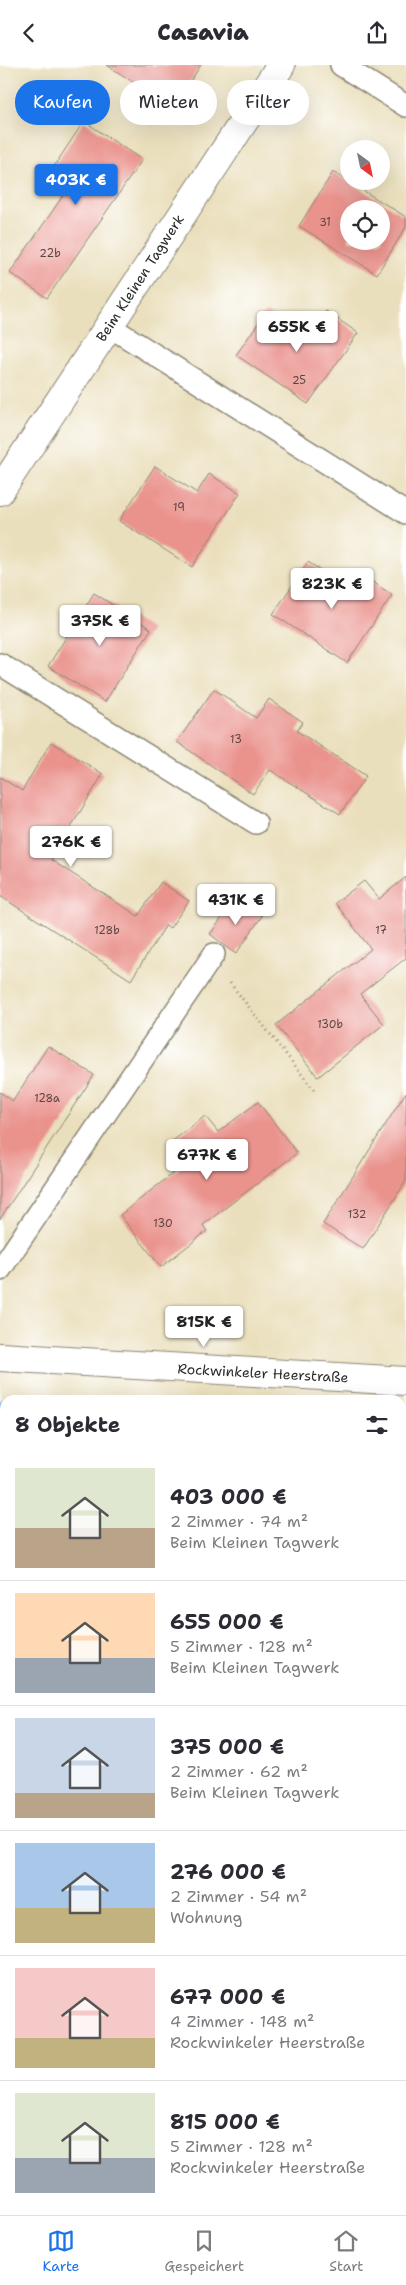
<!DOCTYPE html>
<html lang="de">
<head>
<meta charset="utf-8">
<style>
  :root { --surface:#fff; --page:#f2f2f3; --text:#2b2b33; --muted:#7c7c81; --line:#e1e1e2; --accent:#1a73e8 }
  body { margin:0; font-family:"Shantell Sans",sans-serif; background:var(--page); color:var(--text); height:100vh; display:flex; flex-direction:column; font-size:19px; white-space:nowrap }
  * { box-sizing:border-box; margin:0 }
  p { font-size:16px; color:var(--muted) }
  .icon { flex:none; width:28px; height:28px; fill:none; stroke:currentColor; stroke-width:2; stroke-linecap:round; stroke-linejoin:round }
  .map { position:relative; flex:1; overflow:hidden }
  .drawer { position:absolute; left:0px; top:1330px; width:406px; height:820px; display:flex; flex-direction:column; background:var(--surface); border-radius:15px 15px 0 0; box-shadow:0 5px 20px #0002 }
  .drawer>* { flex:none }
  .guide { position:absolute; left:15px; top:15px; width:376px; height:45px; display:flex; gap:10px }
  .needle { width:32px; rotate:147deg }
  .fabs { position:absolute; left:340px; top:75px; display:grid; gap:10px }
  .fabs a { display:grid; place-items:center; width:50px; height:50px; border-radius:50%; background:var(--surface); box-shadow:0 5px 20px #0002; font-size:25px }
  .price { position:absolute; translate:-50% -42px; padding:0 11px; border-radius:5px; background:#fff; color:#222; font-size:16px; line-height:32px; filter:drop-shadow(0 1px 2px #0008) }
  .price::after { content:''; position:absolute; left:50%; top:30px; width:15px; height:11px; margin-left:-8px; background:inherit; clip-path:polygon(0 0,100% 0,50% 100%) }
  .price.current { background:var(--accent); color:#fff }
  ul { padding:0; list-style:none }
  li { display:flex; align-items:center; gap:15px; height:125px; padding:0 15px }
  li+li { border-top:1px solid var(--line) }
  li span { display:grid; place-items:center; flex:none; width:140px; height:100px; border-radius:0px; color:#555 }
  li>.icon { margin-inline-start:auto }
  span .icon { width:60px; height:60px; fill:#fffc; stroke-width:1 }
  li b { font-size:21px }
  h2 { display:flex; justify-content:space-between; align-items:center; height:60px; padding:0 15px; font-size:21px }
  .chip { padding:0 18px; border-radius:22px; background:var(--surface); box-shadow:0 5px 20px #0002; font-size:18px; line-height:45px }
  .chip.current { background:var(--accent); color:#fff }
  header { display:flex; justify-content:space-between; align-items:center; height:65px; padding:0 15px; background:var(--surface); font-size:22px; font-weight:800 }
  .menu { display:flex; justify-content:space-around; align-items:center; height:70px; border-top:1px solid var(--line); background:var(--surface); font-size:14px; color:var(--muted) }
  .menu a { display:grid; justify-items:center; gap:2px }
  .menu .current { color:var(--accent) }
  .map>svg:first-child { display:block }
</style>
</head>
<body>
<header><svg class="icon" aria-label="back" viewBox="0 0 24 24"><path d="M15 5l-7 7 7 7"/></svg>Casavia<svg class="icon" aria-label="share" viewBox="0 0 24 24"><path d="M12 15V3M7 8l5-5 5 5M5 13v7h14v-7"/></svg></header>
<div class="map">
<svg width="406" height="2150" viewBox="0 0 406 2150">
  <rect width="100%" height="100%" fill="#fff"/>
  <filter id="ink" filterUnits="userSpaceOnUse"><feTurbulence type="fractalNoise" baseFrequency=".02" numOctaves="2"/><feDisplacementMap in="SourceGraphic" scale="10" xChannelSelector="R" yChannelSelector="G"/><feConvolveMatrix kernelMatrix="1 2 1 2 8 2 1 2 1" color-interpolation-filters="sRGB"/></filter>
  <filter id="wash" filterUnits="userSpaceOnUse"><feTurbulence type="fractalNoise" baseFrequency=".0096" numOctaves="4" result="noise"/><feDisplacementMap in="SourceGraphic" scale="20" xChannelSelector="R" yChannelSelector="G"/><feGaussianBlur stdDeviation="1.12" result="paint"/><feColorMatrix in="noise" values="0 0 0 0 0 0 0 0 0 0 0 0 0 0 0 0 0 1.4 0 .05"/><feComposite in="paint" operator="in"/></filter>
  <g filter="url(#wash)">
    <rect width="100%" height="100%" fill="#eadfbc"/>
    <path fill="#7ab573" stroke="#52704f" d="M0,1777L5,1783V1822L0,1816Z
      M279,2145H343L350,2150H283Z"/>
    <g fill="none" stroke-linecap="round" stroke-linejoin="round">
      <path stroke="#88b9f5" stroke-width="11" d="M0,1340H5
        M401,1361H406
        M0,1804L5,1809
        M315,2145L319,2150"/>
    </g>
    <g id="blocks">
      <path fill="#ea938d" fill-rule="evenodd" d="M107,0H201L173,43Z
        M84,56L142,95L47,233L10,208L73,116L53,103Z
        M333,107L406,152V162L377,209L299,161ZM349,144H381V176H349Z
        M326,246L358,268L308,339L236,290L266,247L307,275Z
        M155,401L197,428L209,409L240,428L192,502L119,456Z
        M308,497L351,525L361,509L392,530L347,598L273,549Z
        M94,528L151,564L105,637L48,601Z
        M214,624L256,653L269,634L303,657L297,666L366,711L340,749L270,705L253,729L177,677Z
        M51,677L103,709L51,795L138,851L161,817L189,836L170,863L166,860L131,915L0,831V712L22,726Z
        M406,812V893L360,929L384,959L318,1012L276,960L371,884L335,838L364,816L379,834Z
        M237,833L262,851L236,889L210,869Z
        M48,981L94,1010L0,1154V1027L13,1036Z
        M406,1027V1116L363,1184L323,1159Z
        M258,1037L297,1088L203,1160L207,1166L161,1202L120,1150L190,1095L174,1075L205,1051L218,1067Z"/>
    </g>
  </g>
  <g filter="url(#ink)">
    <use href="#blocks" fill-opacity="0" stroke="#8a8574" stroke-width="1"/>
    <g fill="none" stroke-linecap="round" stroke-linejoin="round">
      <g stroke="#8a8574" stroke-width="24">
        <path id="lane" d="M341,0L406,41
          M109,261L406,448
          M0,599L256,758
          M0,1205L214,889"/>
      </g>
      <g stroke="#8a8574" stroke-width="30">
        <path id="street" d="M0,426L281,0
          M209,2150L215,2145"/>
      </g>
      <g stroke="#8a8574" stroke-width="30">
        <path id="secondary" d="M0,1292L406,1316"/>
      </g>
      <path stroke="#8a8574" stroke-width="3" stroke-dasharray="1 4" stroke-linecap="butt" d="M230,918L314,1025"/>
      <use href="#lane" stroke="#fff" stroke-width="21"/>
      <use href="#street" stroke="#fff" stroke-width="28"/>
      <use href="#secondary" stroke="#fff" stroke-width="28"/>
    </g>
  </g>
  <g text-anchor="middle" stroke-width="4" stroke-linejoin="round" paint-order="stroke">
    <g font-size="11" fill="#5b4544">
      <text x="325" y="161">31</text>
      <text x="50" y="192">22b</text>
      <text x="299" y="319">25</text>
      <text x="179" y="446">19</text>
      <text x="236" y="678">13</text>
      <text x="107" y="869">128b</text>
      <text x="381" y="869">17</text>
      <text x="330" y="963">130b</text>
      <text x="47" y="1037">128a</text>
      <text x="357" y="1153">132</text>
      <text x="163" y="1162">130</text>
    </g>
    <g font-size="14" fill="#2b2b2b" stroke="#fff">
      <text transform="translate(140 213) rotate(-57)" y="5">Beim Kleinen Tagwerk</text>
      <text transform="translate(263 1308) rotate(3)" y="5">Rockwinkeler Heerstraße</text>
    </g>
  </g>
</svg>
<div class="fabs">
<a><svg class="needle" viewBox="-14 -14 28 28"><path d="M0-13l5 13h-10z" fill="#e53935"/><path d="M0 13l5-13h-10z" fill="#7c7c81"/></svg></a>
<a><svg class="icon" aria-label="locate" viewBox="0 0 24 24"><circle cx="12" cy="12" r="6"/><path d="M12 2v4M12 18v4M2 12h4M18 12h4"/></svg></a>
</div>
<b class="price current" style="left:76px;top:141px">403K €</b>
<b class="price" style="left:297px;top:288px">655K €</b>
<b class="price" style="left:332px;top:545px">823K €</b>
<b class="price" style="left:100px;top:582px">375K €</b>
<b class="price" style="left:71px;top:803px">276K €</b>
<b class="price" style="left:236px;top:861px">431K €</b>
<b class="price" style="left:207px;top:1116px">677K €</b>
<b class="price" style="left:204px;top:1283px">815K €</b>
<div class="guide">
<a class="chip current">Kaufen</a>
<a class="chip">Mieten</a>
<a class="chip">Filter</a>
</div>
<section class="drawer">
<h2>8 Objekte<svg class="icon" aria-label="filters" viewBox="0 0 24 24"><path d="M4 7h16M4 17h16"/><circle cx="9" cy="7" r="2"/><circle cx="15" cy="17" r="2"/></svg></h2>
<ul>
<li><span style="background:linear-gradient(#dfe7d0 60%,#b9a48a 0)"><svg class="icon" aria-label="home" viewBox="0 0 24 24"><path d="M3 11l9-7 9 7M6 9v11h12V9"/></svg></span><div><b>403 000 €</b><p>2 Zimmer · 74 m²</p><p>Beim Kleinen Tagwerk</p></div></li>
<li><span style="background:linear-gradient(#ffd9b3 65%,#9aa5b1 0)"><svg class="icon" aria-label="home" viewBox="0 0 24 24"><path d="M3 11l9-7 9 7M6 9v11h12V9"/></svg></span><div><b>655 000 €</b><p>5 Zimmer · 128 m²</p><p>Beim Kleinen Tagwerk</p></div></li>
<li><span style="background:linear-gradient(#c9d6e8 75%,#b9a48a 0)"><svg class="icon" aria-label="home" viewBox="0 0 24 24"><path d="M3 11l9-7 9 7M6 9v11h12V9"/></svg></span><div><b>375 000 €</b><p>2 Zimmer · 62 m²</p><p>Beim Kleinen Tagwerk</p></div></li>
<li><span style="background:linear-gradient(#a9c7e8 65%,#c2b280 0)"><svg class="icon" aria-label="home" viewBox="0 0 24 24"><path d="M3 11l9-7 9 7M6 9v11h12V9"/></svg></span><div><b>276 000 €</b><p>2 Zimmer · 54 m²</p><p>Wohnung</p></div></li>
<li><span style="background:linear-gradient(#f6c9c9 70%,#c2b280 0)"><svg class="icon" aria-label="home" viewBox="0 0 24 24"><path d="M3 11l9-7 9 7M6 9v11h12V9"/></svg></span><div><b>677 000 €</b><p>4 Zimmer · 148 m²</p><p>Rockwinkeler Heerstraße</p></div></li>
<li><span style="background:linear-gradient(#dfe7d0 65%,#9aa5b1 0)"><svg class="icon" aria-label="home" viewBox="0 0 24 24"><path d="M3 11l9-7 9 7M6 9v11h12V9"/></svg></span><div><b>815 000 €</b><p>5 Zimmer · 128 m²</p><p>Rockwinkeler Heerstraße</p></div></li>
</ul>
</section>
</div>
<nav class="menu">
<a class="current"><svg class="icon" aria-label="map" viewBox="0 0 24 24"><path d="M3 6l6-2 6 2 6-2v14l-6 2-6-2-6 2zM9 4v14M15 6v14"/></svg>Karte</a>
<a><svg class="icon" aria-label="saved" viewBox="0 0 24 24"><path d="M7 4h10v16l-5-4-5 4z"/></svg>Gespeichert</a>
<a><svg class="icon" aria-label="home" viewBox="0 0 24 24"><path d="M3 11l9-7 9 7M6 9v11h12V9"/></svg>Start</a>
</nav>
</body>
</html>
